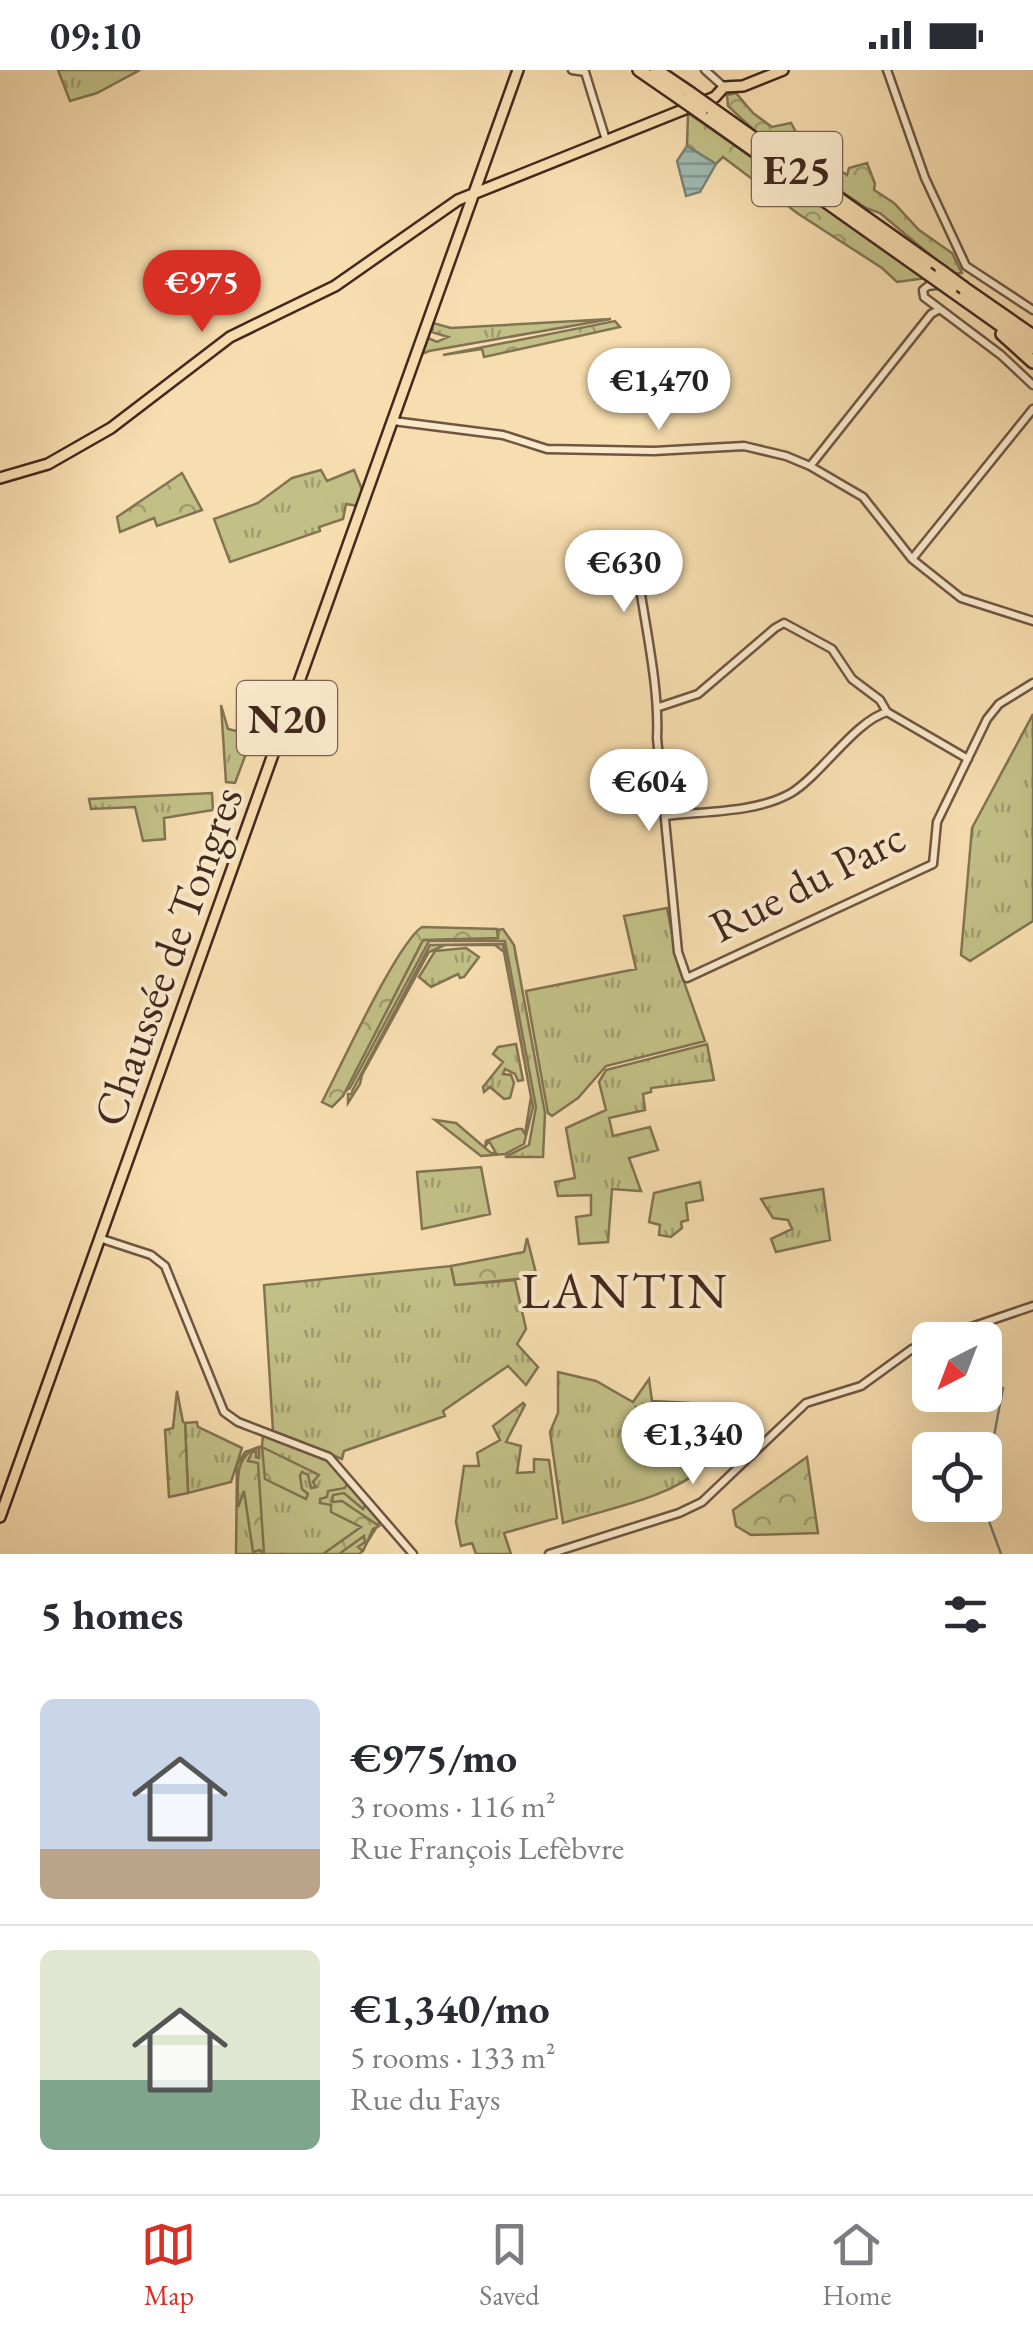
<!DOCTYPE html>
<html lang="en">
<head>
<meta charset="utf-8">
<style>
  :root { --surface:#fff; --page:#f2f2f3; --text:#2b2b33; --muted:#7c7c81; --line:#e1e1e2; --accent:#d93025 }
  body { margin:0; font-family:"EB Garamond",serif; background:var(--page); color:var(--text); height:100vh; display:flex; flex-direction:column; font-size:38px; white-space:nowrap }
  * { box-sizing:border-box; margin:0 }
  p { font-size:32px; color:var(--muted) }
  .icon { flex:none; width:55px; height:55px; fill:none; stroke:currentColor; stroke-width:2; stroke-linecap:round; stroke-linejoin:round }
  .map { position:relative; height:1484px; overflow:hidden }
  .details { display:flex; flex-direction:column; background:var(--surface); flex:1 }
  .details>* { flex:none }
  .needle { width:65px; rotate:222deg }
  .controls { position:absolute; left:912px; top:1252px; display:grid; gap:20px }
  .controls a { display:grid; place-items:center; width:90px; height:90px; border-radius:15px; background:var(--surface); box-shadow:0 10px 40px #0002; font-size:50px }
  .price { position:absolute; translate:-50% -85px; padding:0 22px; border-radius:35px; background:#fff; color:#222; font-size:32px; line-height:65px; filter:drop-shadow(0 2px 5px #0008) }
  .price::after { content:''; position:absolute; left:50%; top:60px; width:30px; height:22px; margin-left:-15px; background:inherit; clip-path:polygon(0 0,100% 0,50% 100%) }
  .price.on { background:var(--accent); color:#fff }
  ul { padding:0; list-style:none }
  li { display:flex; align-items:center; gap:30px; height:250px; padding:0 40px }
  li+li { border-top:2px solid var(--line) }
  li span { display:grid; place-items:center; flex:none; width:280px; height:200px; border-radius:15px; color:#555 }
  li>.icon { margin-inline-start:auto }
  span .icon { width:120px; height:120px; fill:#fffc; stroke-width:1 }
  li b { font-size:42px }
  h2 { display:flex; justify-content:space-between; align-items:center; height:120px; padding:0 40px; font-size:42px }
  .status { display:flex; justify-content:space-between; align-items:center; height:70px; padding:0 50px; background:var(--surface); direction:ltr }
  .status svg { height:28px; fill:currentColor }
  .dock { display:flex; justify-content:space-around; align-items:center; height:140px; border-top:2px solid var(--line); background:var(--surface); font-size:28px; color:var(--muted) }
  .dock a { display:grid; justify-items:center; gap:5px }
  .dock .on { color:var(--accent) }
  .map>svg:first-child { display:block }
</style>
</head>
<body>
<div class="status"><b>09:10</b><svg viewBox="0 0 49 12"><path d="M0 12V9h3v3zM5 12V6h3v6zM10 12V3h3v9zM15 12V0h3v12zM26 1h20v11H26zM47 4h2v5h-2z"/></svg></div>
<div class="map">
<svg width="1033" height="1484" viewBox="0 0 1033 1484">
  <defs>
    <pattern id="grass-tufts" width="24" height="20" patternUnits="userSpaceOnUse" patternTransform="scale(2.5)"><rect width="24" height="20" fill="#c2c087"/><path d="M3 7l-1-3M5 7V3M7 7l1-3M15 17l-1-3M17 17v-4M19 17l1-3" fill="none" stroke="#9f9c6e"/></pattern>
    <pattern id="forest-crowns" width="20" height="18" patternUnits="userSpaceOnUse" patternTransform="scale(2.5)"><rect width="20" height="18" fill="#c2c087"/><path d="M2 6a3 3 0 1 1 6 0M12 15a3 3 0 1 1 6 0" fill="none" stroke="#9f9c6e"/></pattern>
    <pattern id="water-rules" width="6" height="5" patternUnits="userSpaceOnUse" patternTransform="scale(2.5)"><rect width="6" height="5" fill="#9ebbb2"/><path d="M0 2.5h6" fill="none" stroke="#829890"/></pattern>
  </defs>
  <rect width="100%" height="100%" fill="#f7deb0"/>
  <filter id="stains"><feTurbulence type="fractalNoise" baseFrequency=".002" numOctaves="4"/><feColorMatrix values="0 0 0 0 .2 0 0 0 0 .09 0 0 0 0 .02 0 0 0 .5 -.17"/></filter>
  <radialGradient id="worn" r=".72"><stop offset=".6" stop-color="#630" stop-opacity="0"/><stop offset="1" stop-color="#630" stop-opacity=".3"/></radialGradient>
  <path fill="url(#grass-tufts)" stroke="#827452" stroke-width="2.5" d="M58,0H140L97,23L70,31Z
    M611,249L429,281L422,284L428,268L437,272L448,267L432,262L433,253L451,258Z
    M321,400L327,411L354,400L363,422L358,436L346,434L343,449L319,457L320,461L230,492L214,449L258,433L292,408Z
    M221,635L228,659L253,665L235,713L226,712Z
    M1033,644V851L970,891L961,885L972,758Z
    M212,723L213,740L164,748L165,769L143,771L135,737L91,739L89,729Z
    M667,838L678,895L705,971L606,996L578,1028L552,1046L548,1043L526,921L636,899L624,846Z
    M503,859L514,875L545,1043L543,1087H505L529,1075L536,1037L505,871H429L350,1018L344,1022L423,870L497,868V860Z
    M503,874L533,1037L524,1074L505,1084L481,1086L435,1050L456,1053L491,1083H496L489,1071L485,1077L486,1071L517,1059H522L525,1064L531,1027L504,882L495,875H445L429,882L362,1005L360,1014L348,1033V1024H353L352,1021L430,875Z
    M466,878L479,887L464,907L460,908L458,904L431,917L419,907L435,881Z
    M516,974L523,1010L518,1011L515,1004L505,999L503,1004L511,1005L514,1013L510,1028L504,1029L490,1017L484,1022L483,1017L503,992L493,984L498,977Z
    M707,974L714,1010L651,1018V1022L643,1024L645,1040L609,1048L613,1066L650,1057L658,1080L629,1088L641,1121L612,1119L608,1172L579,1174L576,1147L591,1145V1125L558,1126L555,1112L575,1108L566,1058L606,1040L599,1012L606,1000Z
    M481,1097L490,1144L422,1159L417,1102Z
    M700,1112L703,1130L686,1133L688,1150L681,1152L682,1158L671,1167L659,1165L660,1155L649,1152L654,1123Z
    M823,1119L830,1170L776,1182L771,1169L792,1159L788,1150L773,1148L761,1129Z
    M451,1196L455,1215L515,1210L526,1259L517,1274L538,1297L526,1315L508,1296L443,1341L445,1346L344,1381L342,1389L273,1361L264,1215Z
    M558,1302L596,1311L633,1332L649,1309L652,1331L689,1333L696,1368L702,1369L704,1397C668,1429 609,1438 563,1453L550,1362L558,1343Z
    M523,1333L525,1335L506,1372L521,1376L517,1403L534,1402V1389L549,1390L557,1448L504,1463L511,1484H476L472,1473L461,1476L456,1452L464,1396H479L477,1383L500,1370L493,1356Z
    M197,1352L198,1357L242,1378L231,1412L188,1423L185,1353Z
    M263,1364L332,1392L381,1450L360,1484H236L237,1395L245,1382L262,1376Z"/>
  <path fill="url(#forest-crowns)" stroke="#827452" stroke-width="2.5" d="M736,23L753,43L772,57L791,53L804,77L847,105L849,98L867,93L875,114L874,120L894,133L919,160L952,183L962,203L953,204L880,143L866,138L760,66L728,36L727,25Z
    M688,43L927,208L897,212L882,198L797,143L723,87L716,94L687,76Z
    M615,251L620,257L484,287L482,279L443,285Z
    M182,403L202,440L157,456L154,448L120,462L117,447Z
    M422,857L497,859L498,868L423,870L343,1026L332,1037L322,1032C340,998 397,873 422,857Z
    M527,1168L537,1207L455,1215L451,1196L524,1182Z
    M177,1321L183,1352L185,1353L188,1423L169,1427L165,1360L173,1358Z
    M259,1377V1388L256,1387V1381L252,1382L248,1391L258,1393L264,1484L260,1480L253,1482L244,1421L238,1437C238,1413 233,1386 259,1377Z
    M262,1377L319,1405L313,1412L316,1417L311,1418L308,1405L302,1402L300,1406L302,1419L308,1424L306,1429L265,1409Z
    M807,1387L818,1463L751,1465L736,1456L733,1440Z
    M348,1412L366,1434L363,1439L344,1423L333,1425L332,1432L342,1431L379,1456L373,1459L363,1481L358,1477L365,1472L364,1466L339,1484H323L361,1457L331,1442V1435L320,1433V1429L327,1427L328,1421L345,1418Z"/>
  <path fill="url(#water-rules)" stroke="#7a8077" stroke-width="2.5" d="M687,76L716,94L700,122L686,126L677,91Z"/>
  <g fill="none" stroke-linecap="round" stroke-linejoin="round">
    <path stroke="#7a8077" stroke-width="2.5" d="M985,1414L1003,1318
      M983,1435L1001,1484"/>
    <g stroke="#705642" stroke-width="11">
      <path id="minor" d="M572,0L585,2L606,70
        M705,0L724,17
        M887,0L925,108L966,196L1033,240
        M943,214L928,216L923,220L924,227L1001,285L1033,315
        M393,351L503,365L547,379L654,381L744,376L786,386L810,396L863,427L912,489L961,528L1033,551
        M811,395L931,244L940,239
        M634,475C640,535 660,610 657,668L678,882L687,908L933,794L937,752L987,649L999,634L1033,613
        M912,489L1033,339
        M659,637L698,624L775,558L784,553L832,579L852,609L880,630L887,642
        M666,746C705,741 756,743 791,723C821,705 855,651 887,642L968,689
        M99,1168L151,1185L165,1196L224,1342L238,1352L329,1387L413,1484
        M933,1270L1033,1236
        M549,1484L679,1443L702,1432L806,1333L861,1316L912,1279L930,1271"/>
    </g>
    <g stroke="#43281e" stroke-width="14">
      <path id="major" d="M0,408L48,394L111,358L230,267L335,216L458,130L715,27L724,17L743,16L783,0
        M0,1447L518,0"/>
    </g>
    <g stroke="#43281e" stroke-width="16">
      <path id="highway" d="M639,0L681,29
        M656,0L690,23
        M711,38L941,201
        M701,43L927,203
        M964,218L1033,266
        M951,220L1033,278
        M1002,264L1033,292"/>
    </g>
    <use href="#minor" stroke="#faeacc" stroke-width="6"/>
    <use href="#major" stroke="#f7deb0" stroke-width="9"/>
    <use href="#highway" stroke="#f7deb0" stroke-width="11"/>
    <g stroke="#43281e" stroke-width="16" stroke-linecap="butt">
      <path id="highway-bridge" d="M690,23L711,38
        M681,29L701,43
        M941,201L964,218
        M927,203L951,220"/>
    </g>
    <use href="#highway-bridge" stroke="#f7deb0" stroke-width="11"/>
  </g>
  <g text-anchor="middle" stroke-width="8" stroke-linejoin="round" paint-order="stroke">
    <g fill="#faeacc" stroke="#7a6252" stroke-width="2.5">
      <rect x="752" y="62" width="90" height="74" rx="8"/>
      <rect x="237" y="611" width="100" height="74" rx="8"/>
    </g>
    <g font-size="42" font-weight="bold" fill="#43281e">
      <text x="797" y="114">E25</text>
      <text x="287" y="663">N20</text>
    </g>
    <g font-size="45" fill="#43281e" stroke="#faeacc">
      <text transform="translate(807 811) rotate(-27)" y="16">Rue du Parc</text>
      <text transform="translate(167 886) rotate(-70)" y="16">Chaussée de Tongres</text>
    </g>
    <g font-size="50" letter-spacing="2.5" fill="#43281e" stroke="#faeacc">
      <text x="625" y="1238">LANTIN</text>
    </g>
  </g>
  <rect width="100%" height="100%" filter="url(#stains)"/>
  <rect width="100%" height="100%" fill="url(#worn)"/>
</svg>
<div class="controls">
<a><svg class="needle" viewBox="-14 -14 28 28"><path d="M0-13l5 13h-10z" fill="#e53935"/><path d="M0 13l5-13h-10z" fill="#7c7c81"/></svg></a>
<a><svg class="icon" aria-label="locate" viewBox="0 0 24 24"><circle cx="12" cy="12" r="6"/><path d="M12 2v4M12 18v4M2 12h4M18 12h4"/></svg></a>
</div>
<b class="price on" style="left:202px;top:265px">€975</b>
<b class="price" style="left:659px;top:363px">€1,470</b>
<b class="price" style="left:624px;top:545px">€630</b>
<b class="price" style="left:649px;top:764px">€604</b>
<b class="price" style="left:693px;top:1417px">€1,340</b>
</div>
<section class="details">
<h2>5 homes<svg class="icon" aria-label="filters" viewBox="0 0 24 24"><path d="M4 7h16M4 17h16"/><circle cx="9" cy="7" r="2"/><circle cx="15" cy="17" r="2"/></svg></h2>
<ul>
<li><span style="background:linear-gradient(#c9d6e8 75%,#b9a48a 0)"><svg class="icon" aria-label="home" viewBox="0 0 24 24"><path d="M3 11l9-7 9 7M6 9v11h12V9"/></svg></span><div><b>€975/mo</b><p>3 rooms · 116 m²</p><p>Rue François Lefèbvre</p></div></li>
<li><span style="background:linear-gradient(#dfe7d0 65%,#7fa58c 0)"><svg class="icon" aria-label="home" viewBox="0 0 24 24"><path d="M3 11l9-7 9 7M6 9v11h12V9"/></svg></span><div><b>€1,340/mo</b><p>5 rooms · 133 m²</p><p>Rue du Fays</p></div></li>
</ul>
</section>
<nav class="dock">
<a class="on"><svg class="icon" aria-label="map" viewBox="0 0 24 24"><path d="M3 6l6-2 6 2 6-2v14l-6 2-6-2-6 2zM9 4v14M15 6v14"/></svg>Map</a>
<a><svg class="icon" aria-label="saved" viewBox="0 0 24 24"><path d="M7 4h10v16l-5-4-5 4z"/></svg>Saved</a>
<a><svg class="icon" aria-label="home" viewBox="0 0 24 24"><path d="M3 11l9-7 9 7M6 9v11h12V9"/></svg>Home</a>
</nav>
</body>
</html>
